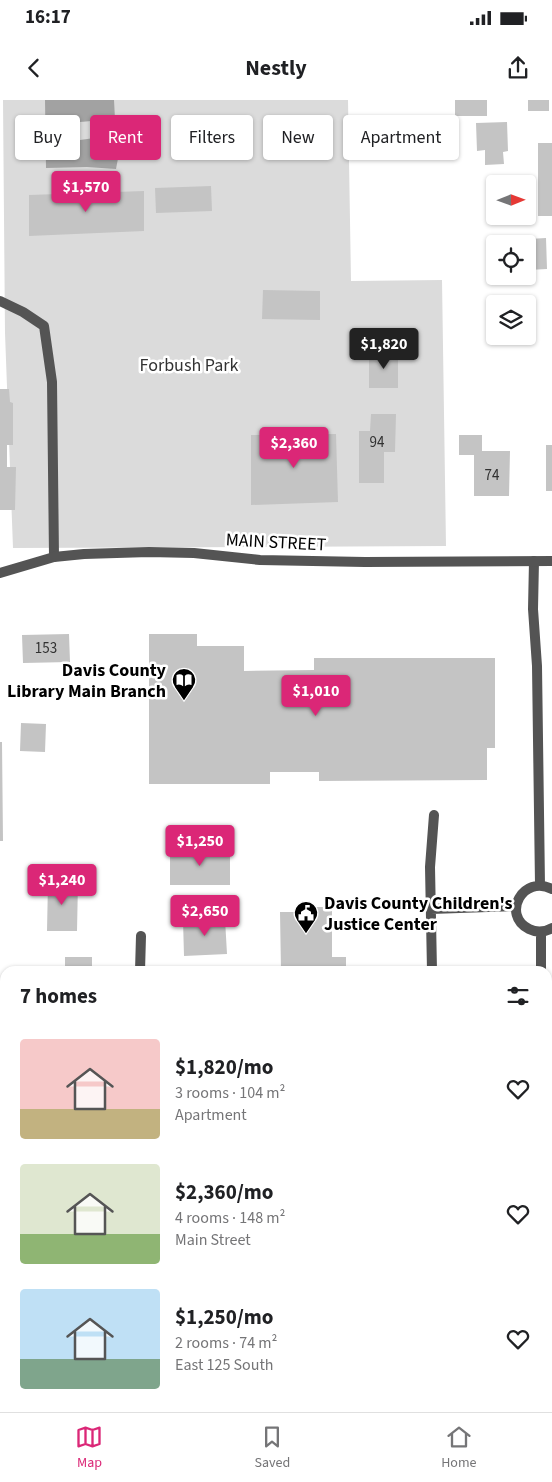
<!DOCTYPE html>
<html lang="en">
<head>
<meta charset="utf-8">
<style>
  :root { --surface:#fff; --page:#f6f6f6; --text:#202124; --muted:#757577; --line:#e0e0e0; --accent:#db2777 }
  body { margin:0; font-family:"Source Sans 3",sans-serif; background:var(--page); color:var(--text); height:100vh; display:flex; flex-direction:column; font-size:19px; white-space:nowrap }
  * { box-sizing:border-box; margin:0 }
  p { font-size:16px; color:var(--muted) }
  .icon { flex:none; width:28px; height:28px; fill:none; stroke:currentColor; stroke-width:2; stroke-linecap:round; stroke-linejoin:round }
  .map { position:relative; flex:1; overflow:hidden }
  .sheet { position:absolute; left:0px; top:866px; width:552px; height:446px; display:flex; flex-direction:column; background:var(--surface); border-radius:15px 15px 0 0; box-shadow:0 1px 4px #0004 }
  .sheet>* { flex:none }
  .guide { position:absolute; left:15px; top:15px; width:522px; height:45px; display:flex; gap:10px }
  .needle { width:32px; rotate:89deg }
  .buttons { position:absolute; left:486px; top:75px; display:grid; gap:10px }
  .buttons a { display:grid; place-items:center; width:50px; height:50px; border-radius:5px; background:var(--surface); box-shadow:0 1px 4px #0004; font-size:25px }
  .price { position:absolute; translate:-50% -42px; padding:0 11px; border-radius:5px; background:var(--accent); color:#fff; font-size:16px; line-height:32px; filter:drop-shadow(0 1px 2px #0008) }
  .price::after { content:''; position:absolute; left:50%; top:30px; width:15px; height:11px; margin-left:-8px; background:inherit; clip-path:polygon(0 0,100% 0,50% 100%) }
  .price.active { background:#222; color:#fff }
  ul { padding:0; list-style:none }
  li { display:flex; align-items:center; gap:15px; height:125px; padding:0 20px }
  li span { display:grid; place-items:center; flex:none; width:140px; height:100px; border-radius:5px; color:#555 }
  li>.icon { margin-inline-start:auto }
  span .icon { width:60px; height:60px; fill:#fffc; stroke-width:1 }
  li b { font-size:21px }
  h2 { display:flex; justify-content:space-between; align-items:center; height:60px; padding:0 20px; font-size:21px }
  .pill { padding:0 18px; border-radius:5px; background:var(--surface); box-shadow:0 1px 4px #0004; font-size:18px; line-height:45px }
  .pill.active { background:var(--accent); color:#fff }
  .status { display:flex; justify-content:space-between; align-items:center; height:35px; padding:0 25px; background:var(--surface); direction:ltr }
  .status svg { height:14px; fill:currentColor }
  header { display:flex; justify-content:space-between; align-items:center; height:65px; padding:0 20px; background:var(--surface); font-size:22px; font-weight:700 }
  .dock { display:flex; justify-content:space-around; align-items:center; height:70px; border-top:1px solid var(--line); background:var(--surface); font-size:14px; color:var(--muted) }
  .dock a { display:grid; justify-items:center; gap:2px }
  .dock .active { color:var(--accent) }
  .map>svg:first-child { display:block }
</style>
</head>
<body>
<div class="status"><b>16:17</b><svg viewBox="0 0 49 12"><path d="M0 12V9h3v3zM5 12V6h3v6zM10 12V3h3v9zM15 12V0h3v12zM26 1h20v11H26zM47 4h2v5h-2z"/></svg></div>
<header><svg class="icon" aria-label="back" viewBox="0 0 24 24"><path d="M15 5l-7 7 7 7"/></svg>Nestly<svg class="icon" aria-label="share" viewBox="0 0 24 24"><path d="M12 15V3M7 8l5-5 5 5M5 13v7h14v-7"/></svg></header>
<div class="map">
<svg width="552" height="1312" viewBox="0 0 552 1312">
  <rect width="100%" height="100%" fill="#fff"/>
  <path fill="#dbdbdb" d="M3,0H348L351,181L442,180L446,446L13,448L5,233Z"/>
  <path fill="#a2a2a2" d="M45,0H114L115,19L80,22V40L116,35L120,48L116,69L87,67L46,68Z"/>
  <path fill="#c4c4c4" d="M455,0H487V16H455Z
    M528,0H549V11H528Z
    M507,22L508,51L503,52L504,64L485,65V50L477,51L476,23Z
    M538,43H552V116H538Z
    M211,86L212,111L156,113L155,88Z
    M144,91V131L29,136V95Z
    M546,138L547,169L528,170V144H511V140Z
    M263,190L320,191V220L262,219Z
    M369,252H398V288H369Z
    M0,289H9L10,302L13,303V345H7V367H16L15,410H0Z
    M371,314H396L395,352H384V383H359V331H370Z
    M336,334L338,402L251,405V335Z
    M459,335H482V351H510L509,396H474V355H459Z
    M546,345H552V391H546Z
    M69,534L70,562L23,563L22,535Z
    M149,534H197V546H244V571L314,570V558H495V648H487V680L319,681V672H270V684H149Z
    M21,623L46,624L45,652L20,651Z
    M0,642H2L3,741H0Z
    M170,749H230V785H170Z
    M48,782H78L77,831H47Z
    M297,807H332V857H346V871H281L280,812H298Z
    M225,819L227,854L184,856L183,820Z
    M65,857H92V866H101V871H65Z
    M0,970H5V1013H0Z
    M548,1089H552V1106H548Z
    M0,1106H5V1133H3V1150H0Z
    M548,1192H552V1253H548Z
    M0,1230H5V1273H0Z
    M181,1308H249L250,1312H182Z"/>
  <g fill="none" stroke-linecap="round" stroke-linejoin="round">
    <path stroke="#545454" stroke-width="10" d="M0,201L23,212L44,226L52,282L54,457
      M534,461L533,509L537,566L540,785
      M552,789C523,774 501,815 529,829C537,833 545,832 552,828
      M431,809L516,806
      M541,832V871
      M432,871L430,767L434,715
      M548,1165H552"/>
    <path stroke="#545454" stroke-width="10" d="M0,473L54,457L84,454L149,452L194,453L260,460L365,462L552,461
      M140,871L141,836
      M548,1032H552
      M0,1061H5
      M324,1308V1312
      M0,1310H108"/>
    <path stroke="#212121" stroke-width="10" d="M549,1312L552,1310"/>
  </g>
  <defs>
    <g id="library-pin" transform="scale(1.25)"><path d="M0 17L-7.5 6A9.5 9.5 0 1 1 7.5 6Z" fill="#000" stroke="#fff"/><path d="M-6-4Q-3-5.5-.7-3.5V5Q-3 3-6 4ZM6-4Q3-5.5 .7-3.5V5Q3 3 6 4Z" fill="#fff"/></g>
    <g id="civic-pin" transform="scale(1.25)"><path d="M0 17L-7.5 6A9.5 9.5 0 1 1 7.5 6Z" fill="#000" stroke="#fff"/><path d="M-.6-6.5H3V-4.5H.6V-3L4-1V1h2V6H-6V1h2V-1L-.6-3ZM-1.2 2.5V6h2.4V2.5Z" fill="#fff"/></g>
  </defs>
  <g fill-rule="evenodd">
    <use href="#library-pin" x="184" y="580"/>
    <use href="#civic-pin" x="306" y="813"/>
  </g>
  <g text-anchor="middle" stroke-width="5" stroke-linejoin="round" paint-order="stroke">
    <g font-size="15" fill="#313131">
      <text x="377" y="347">94</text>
      <text x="492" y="380">74</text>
      <text x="46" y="553">153</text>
    </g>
    <g font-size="18" fill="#323232" stroke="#fff">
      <text x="189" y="271">Forbush Park</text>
    </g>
    <g font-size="18" fill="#000" stroke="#fff">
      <text transform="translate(276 442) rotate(3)" y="6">MAIN STREET</text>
    </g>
    <g font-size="18" font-weight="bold" fill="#000" stroke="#fff" text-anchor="end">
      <text x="166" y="576">Davis County<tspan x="166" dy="21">Library Main Branch</tspan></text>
      <text x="324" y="809" text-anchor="start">Davis County Children's<tspan x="324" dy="21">Justice Center</tspan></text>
    </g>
  </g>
</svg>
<div class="buttons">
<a><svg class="needle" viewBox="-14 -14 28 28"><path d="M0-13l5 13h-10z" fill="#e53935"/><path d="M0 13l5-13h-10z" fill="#757577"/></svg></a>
<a><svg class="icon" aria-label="locate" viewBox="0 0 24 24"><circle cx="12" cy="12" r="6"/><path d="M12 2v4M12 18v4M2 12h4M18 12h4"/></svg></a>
<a><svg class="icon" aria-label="layers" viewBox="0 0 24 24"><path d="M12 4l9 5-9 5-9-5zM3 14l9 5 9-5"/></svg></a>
</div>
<b class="price" style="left:86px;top:113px">$1,570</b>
<b class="price active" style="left:384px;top:270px">$1,820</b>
<b class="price" style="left:294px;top:369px">$2,360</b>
<b class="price" style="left:316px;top:617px">$1,010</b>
<b class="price" style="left:200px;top:767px">$1,250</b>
<b class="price" style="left:62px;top:806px">$1,240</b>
<b class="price" style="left:205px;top:837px">$2,650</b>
<div class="guide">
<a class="pill">Buy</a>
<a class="pill active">Rent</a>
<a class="pill">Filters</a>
<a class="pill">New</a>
<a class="pill">Apartment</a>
</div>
<section class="sheet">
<h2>7 homes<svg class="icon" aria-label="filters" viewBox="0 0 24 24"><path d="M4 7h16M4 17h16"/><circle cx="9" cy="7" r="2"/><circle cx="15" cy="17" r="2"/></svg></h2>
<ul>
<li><span style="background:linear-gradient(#f6c9c9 70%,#c2b280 0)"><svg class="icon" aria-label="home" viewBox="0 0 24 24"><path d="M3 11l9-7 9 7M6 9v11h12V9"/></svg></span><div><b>$1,820/mo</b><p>3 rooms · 104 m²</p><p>Apartment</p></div><svg class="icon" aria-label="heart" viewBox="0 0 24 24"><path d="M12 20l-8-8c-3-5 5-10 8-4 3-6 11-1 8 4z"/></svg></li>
<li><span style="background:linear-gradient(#dfe7d0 70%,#8fb573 0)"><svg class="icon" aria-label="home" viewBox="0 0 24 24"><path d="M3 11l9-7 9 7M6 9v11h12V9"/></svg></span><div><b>$2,360/mo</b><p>4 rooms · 148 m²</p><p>Main Street</p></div><svg class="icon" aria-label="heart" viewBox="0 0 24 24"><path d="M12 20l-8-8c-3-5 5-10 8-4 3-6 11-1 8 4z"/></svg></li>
<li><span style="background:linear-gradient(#bfe0f5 70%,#7fa58c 0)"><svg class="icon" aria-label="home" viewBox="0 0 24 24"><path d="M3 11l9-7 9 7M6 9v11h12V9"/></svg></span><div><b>$1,250/mo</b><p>2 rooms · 74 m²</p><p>East 125 South</p></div><svg class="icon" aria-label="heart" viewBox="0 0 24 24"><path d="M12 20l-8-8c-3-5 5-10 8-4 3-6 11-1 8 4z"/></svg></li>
</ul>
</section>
</div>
<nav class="dock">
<a class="active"><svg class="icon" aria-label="map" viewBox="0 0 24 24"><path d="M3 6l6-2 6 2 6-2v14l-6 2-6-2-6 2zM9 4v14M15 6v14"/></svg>Map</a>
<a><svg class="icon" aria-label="saved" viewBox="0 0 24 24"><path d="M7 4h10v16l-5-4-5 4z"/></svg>Saved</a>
<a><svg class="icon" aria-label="home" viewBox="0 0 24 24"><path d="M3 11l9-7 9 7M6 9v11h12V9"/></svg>Home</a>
</nav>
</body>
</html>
